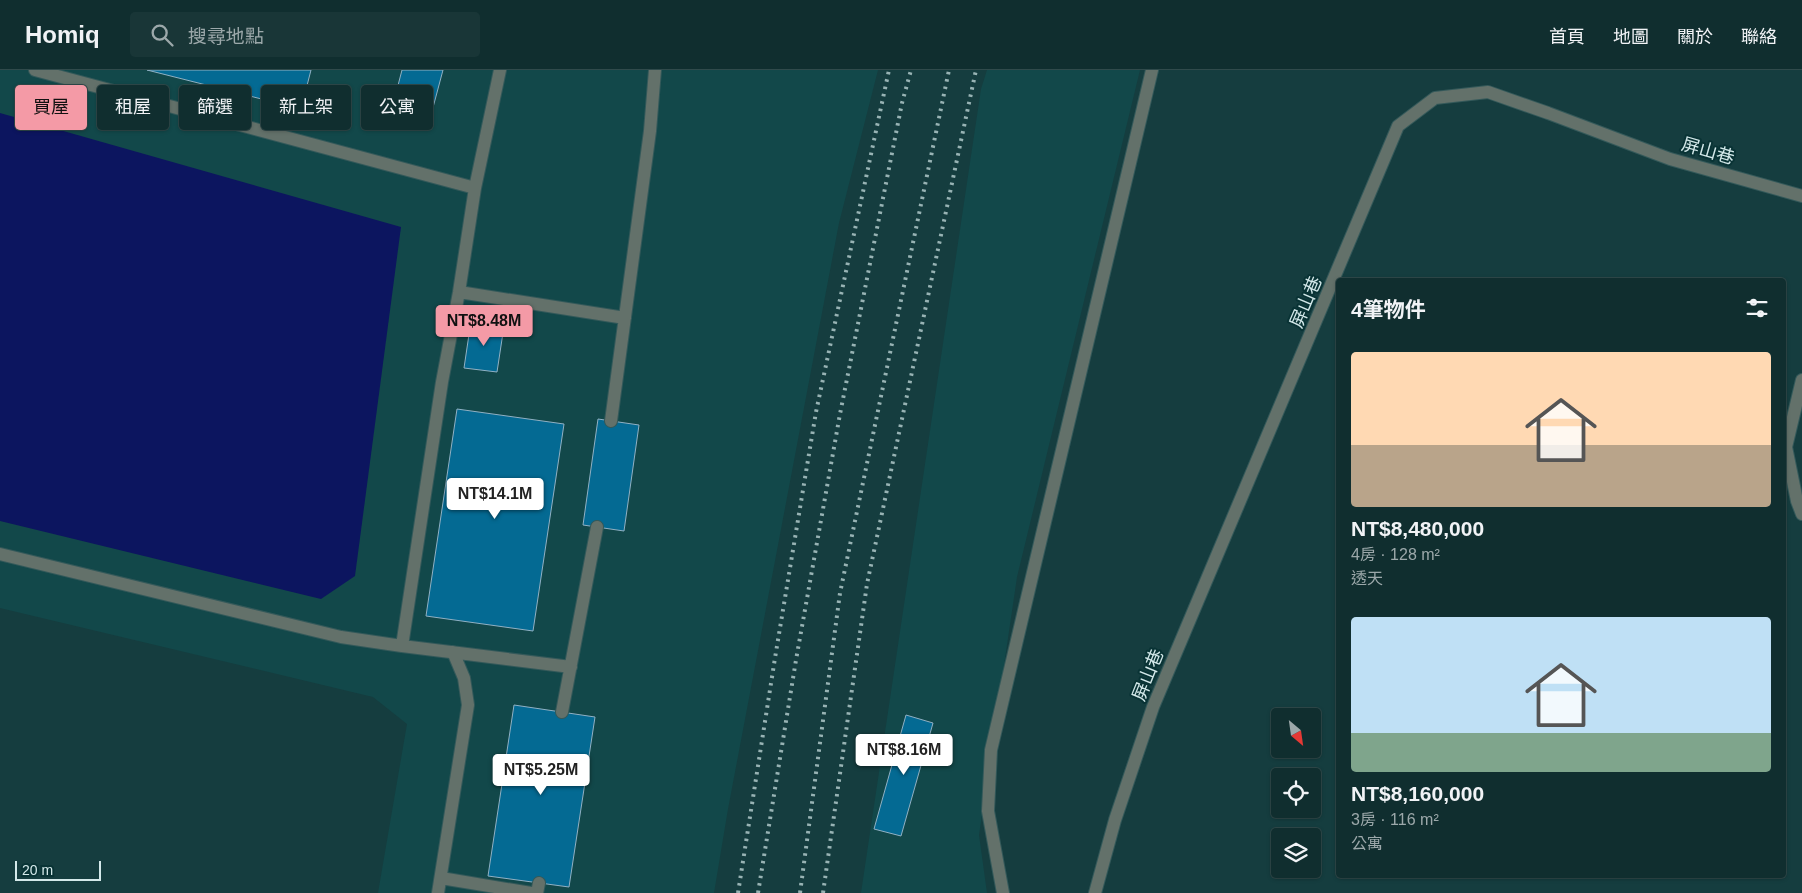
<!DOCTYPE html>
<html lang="zh-TW">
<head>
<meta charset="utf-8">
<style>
  :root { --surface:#102e2f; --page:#193637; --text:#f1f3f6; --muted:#9ca8aa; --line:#304a4b; --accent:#f49aa6 }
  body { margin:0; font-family:Helvetica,"Noto Sans TC",sans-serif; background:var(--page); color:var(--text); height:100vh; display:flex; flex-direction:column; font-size:19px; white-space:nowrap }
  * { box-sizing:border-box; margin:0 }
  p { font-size:16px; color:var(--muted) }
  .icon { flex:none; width:28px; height:28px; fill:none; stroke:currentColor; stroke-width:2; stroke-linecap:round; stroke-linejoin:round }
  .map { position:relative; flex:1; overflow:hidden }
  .sheet { position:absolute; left:1336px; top:208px; width:450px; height:600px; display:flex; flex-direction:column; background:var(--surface); border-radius:5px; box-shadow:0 1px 4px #0004,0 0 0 1px var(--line) }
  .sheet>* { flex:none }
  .top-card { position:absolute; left:15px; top:15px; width:475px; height:45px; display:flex; gap:10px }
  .needle { width:32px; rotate:151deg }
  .tools { position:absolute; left:1271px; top:638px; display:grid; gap:10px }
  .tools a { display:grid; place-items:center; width:50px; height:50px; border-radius:5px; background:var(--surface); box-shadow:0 1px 4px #0004,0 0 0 1px var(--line); font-size:25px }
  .scale { position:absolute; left:15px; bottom:12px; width:86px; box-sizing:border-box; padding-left:5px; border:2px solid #d4e9ea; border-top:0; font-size:14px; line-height:18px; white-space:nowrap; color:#d4e9ea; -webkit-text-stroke:4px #093335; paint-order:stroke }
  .price { position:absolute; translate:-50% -42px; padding:0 11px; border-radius:5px; background:#fff; color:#222; font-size:16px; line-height:32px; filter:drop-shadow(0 1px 2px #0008) }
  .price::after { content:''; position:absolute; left:50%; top:30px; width:15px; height:11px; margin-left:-8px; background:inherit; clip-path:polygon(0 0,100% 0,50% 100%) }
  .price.on { background:var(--accent); color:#111 }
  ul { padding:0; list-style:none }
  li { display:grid; align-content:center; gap:10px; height:265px; padding:0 15px }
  li span { display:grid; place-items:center; height:155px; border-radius:5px; color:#555 }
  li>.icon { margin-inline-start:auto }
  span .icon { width:90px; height:90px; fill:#fffc; stroke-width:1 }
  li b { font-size:21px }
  h2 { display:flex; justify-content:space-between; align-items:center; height:60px; padding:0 15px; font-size:21px }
  .pill { padding:0 18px; border-radius:5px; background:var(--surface); box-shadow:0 1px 4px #0004,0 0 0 1px var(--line); font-size:18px; line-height:45px }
  .pill.on { background:var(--accent); color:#111 }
  header { display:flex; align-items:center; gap:30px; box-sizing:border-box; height:70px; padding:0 25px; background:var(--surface); border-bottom:1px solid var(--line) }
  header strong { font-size:24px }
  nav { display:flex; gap:28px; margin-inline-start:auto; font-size:18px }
  .search { width:350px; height:45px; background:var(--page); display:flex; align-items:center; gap:12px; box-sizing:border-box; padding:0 18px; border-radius:5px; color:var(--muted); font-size:19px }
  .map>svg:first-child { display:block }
</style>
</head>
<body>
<header>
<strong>Homiq</strong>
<div class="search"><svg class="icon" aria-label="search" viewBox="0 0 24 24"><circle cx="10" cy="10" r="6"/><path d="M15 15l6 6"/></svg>搜尋地點</div>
<nav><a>首頁</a><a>地圖</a><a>關於</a><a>聯絡</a></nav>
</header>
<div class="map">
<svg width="1802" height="823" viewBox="0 0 1802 823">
  <rect width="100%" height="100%" fill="#153d3f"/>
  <path fill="#12484a" d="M0,0H878L839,153L728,739L714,823H378L407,654L373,627L0,538Z
    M987,0H1140L1017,507L979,765L987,823H861L981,19Z"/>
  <path fill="#0c155f" d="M0,43L401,157L355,506L321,529L0,451Z"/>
  <path fill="#046a93" stroke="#91b1c4" d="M147,0H311L301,39Z
    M402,0H443L427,60L389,50Z
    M471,251L504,256L497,302L464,298Z
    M457,339L564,354L533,561L426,546Z
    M598,349L639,355L624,461L583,455Z
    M514,635L595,647L569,817L488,806Z
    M906,645L933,653L901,766L874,759Z"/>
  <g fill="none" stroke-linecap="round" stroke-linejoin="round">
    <g stroke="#34595a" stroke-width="14">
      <path id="service" d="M35,0L475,118
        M459,222L625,248
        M1802,310L1786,377L1797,431L1802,444
        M611,351L650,61L655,0
        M0,484L341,567L402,576L571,597
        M402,576L442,312L459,222L475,118L500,0
        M562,642L597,457
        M441,808L531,823
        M438,823L468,635L464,608L453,582
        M537,823L539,813
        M1003,823L988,741L991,680L1152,0
        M1095,823L1115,750L1153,637L1398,56L1435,28L1488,22L1548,43L1670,89L1802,126"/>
    </g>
    <use href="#service" stroke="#63716a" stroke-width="12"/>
    <path stroke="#98b3b4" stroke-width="4" stroke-dasharray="2.5 5" stroke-linecap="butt" d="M738,823L775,588L816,342L889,0
      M758,823L796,590L840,344L902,33L911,0
      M800,823L840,523L949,0
      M823,823L867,514L976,0"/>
  </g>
  <g text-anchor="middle" stroke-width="4" stroke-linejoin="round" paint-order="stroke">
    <g font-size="18" fill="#d4e9ea" stroke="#093335">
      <text transform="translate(1708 81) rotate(16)" y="6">屏山巷</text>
      <text transform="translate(1306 232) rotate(-67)" y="6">屏山巷</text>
      <text transform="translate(1148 605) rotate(-68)" y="6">屏山巷</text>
    </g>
  </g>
</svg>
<div class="tools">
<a><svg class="needle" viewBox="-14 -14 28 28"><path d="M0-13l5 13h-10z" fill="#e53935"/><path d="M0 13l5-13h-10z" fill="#9ca8aa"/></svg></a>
<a><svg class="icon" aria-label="locate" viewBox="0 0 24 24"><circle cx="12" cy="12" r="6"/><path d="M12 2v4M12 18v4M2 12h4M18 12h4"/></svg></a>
<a><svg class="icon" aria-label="layers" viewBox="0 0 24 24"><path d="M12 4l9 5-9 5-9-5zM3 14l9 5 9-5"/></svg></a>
</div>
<div class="scale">20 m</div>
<b class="price on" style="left:484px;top:277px">NT$8.48M</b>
<b class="price" style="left:495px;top:450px">NT$14.1M</b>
<b class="price" style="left:904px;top:706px">NT$8.16M</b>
<b class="price" style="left:541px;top:726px">NT$5.25M</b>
<div class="top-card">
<a class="pill on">買屋</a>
<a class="pill">租屋</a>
<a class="pill">篩選</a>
<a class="pill">新上架</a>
<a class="pill">公寓</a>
</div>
<section class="sheet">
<h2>4筆物件<svg class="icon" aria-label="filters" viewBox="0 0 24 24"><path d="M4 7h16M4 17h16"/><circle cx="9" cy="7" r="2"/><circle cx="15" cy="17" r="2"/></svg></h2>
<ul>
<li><span style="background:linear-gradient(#ffd9b3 60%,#b9a48a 0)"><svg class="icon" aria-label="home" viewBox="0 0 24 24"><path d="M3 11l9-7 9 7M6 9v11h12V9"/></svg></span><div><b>NT$8,480,000</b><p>4房 · 128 m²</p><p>透天</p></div></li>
<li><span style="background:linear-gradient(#bfe0f5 75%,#7fa58c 0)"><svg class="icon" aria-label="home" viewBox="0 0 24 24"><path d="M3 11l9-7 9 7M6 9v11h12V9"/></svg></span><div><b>NT$8,160,000</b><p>3房 · 116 m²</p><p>公寓</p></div></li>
</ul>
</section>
</div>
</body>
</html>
